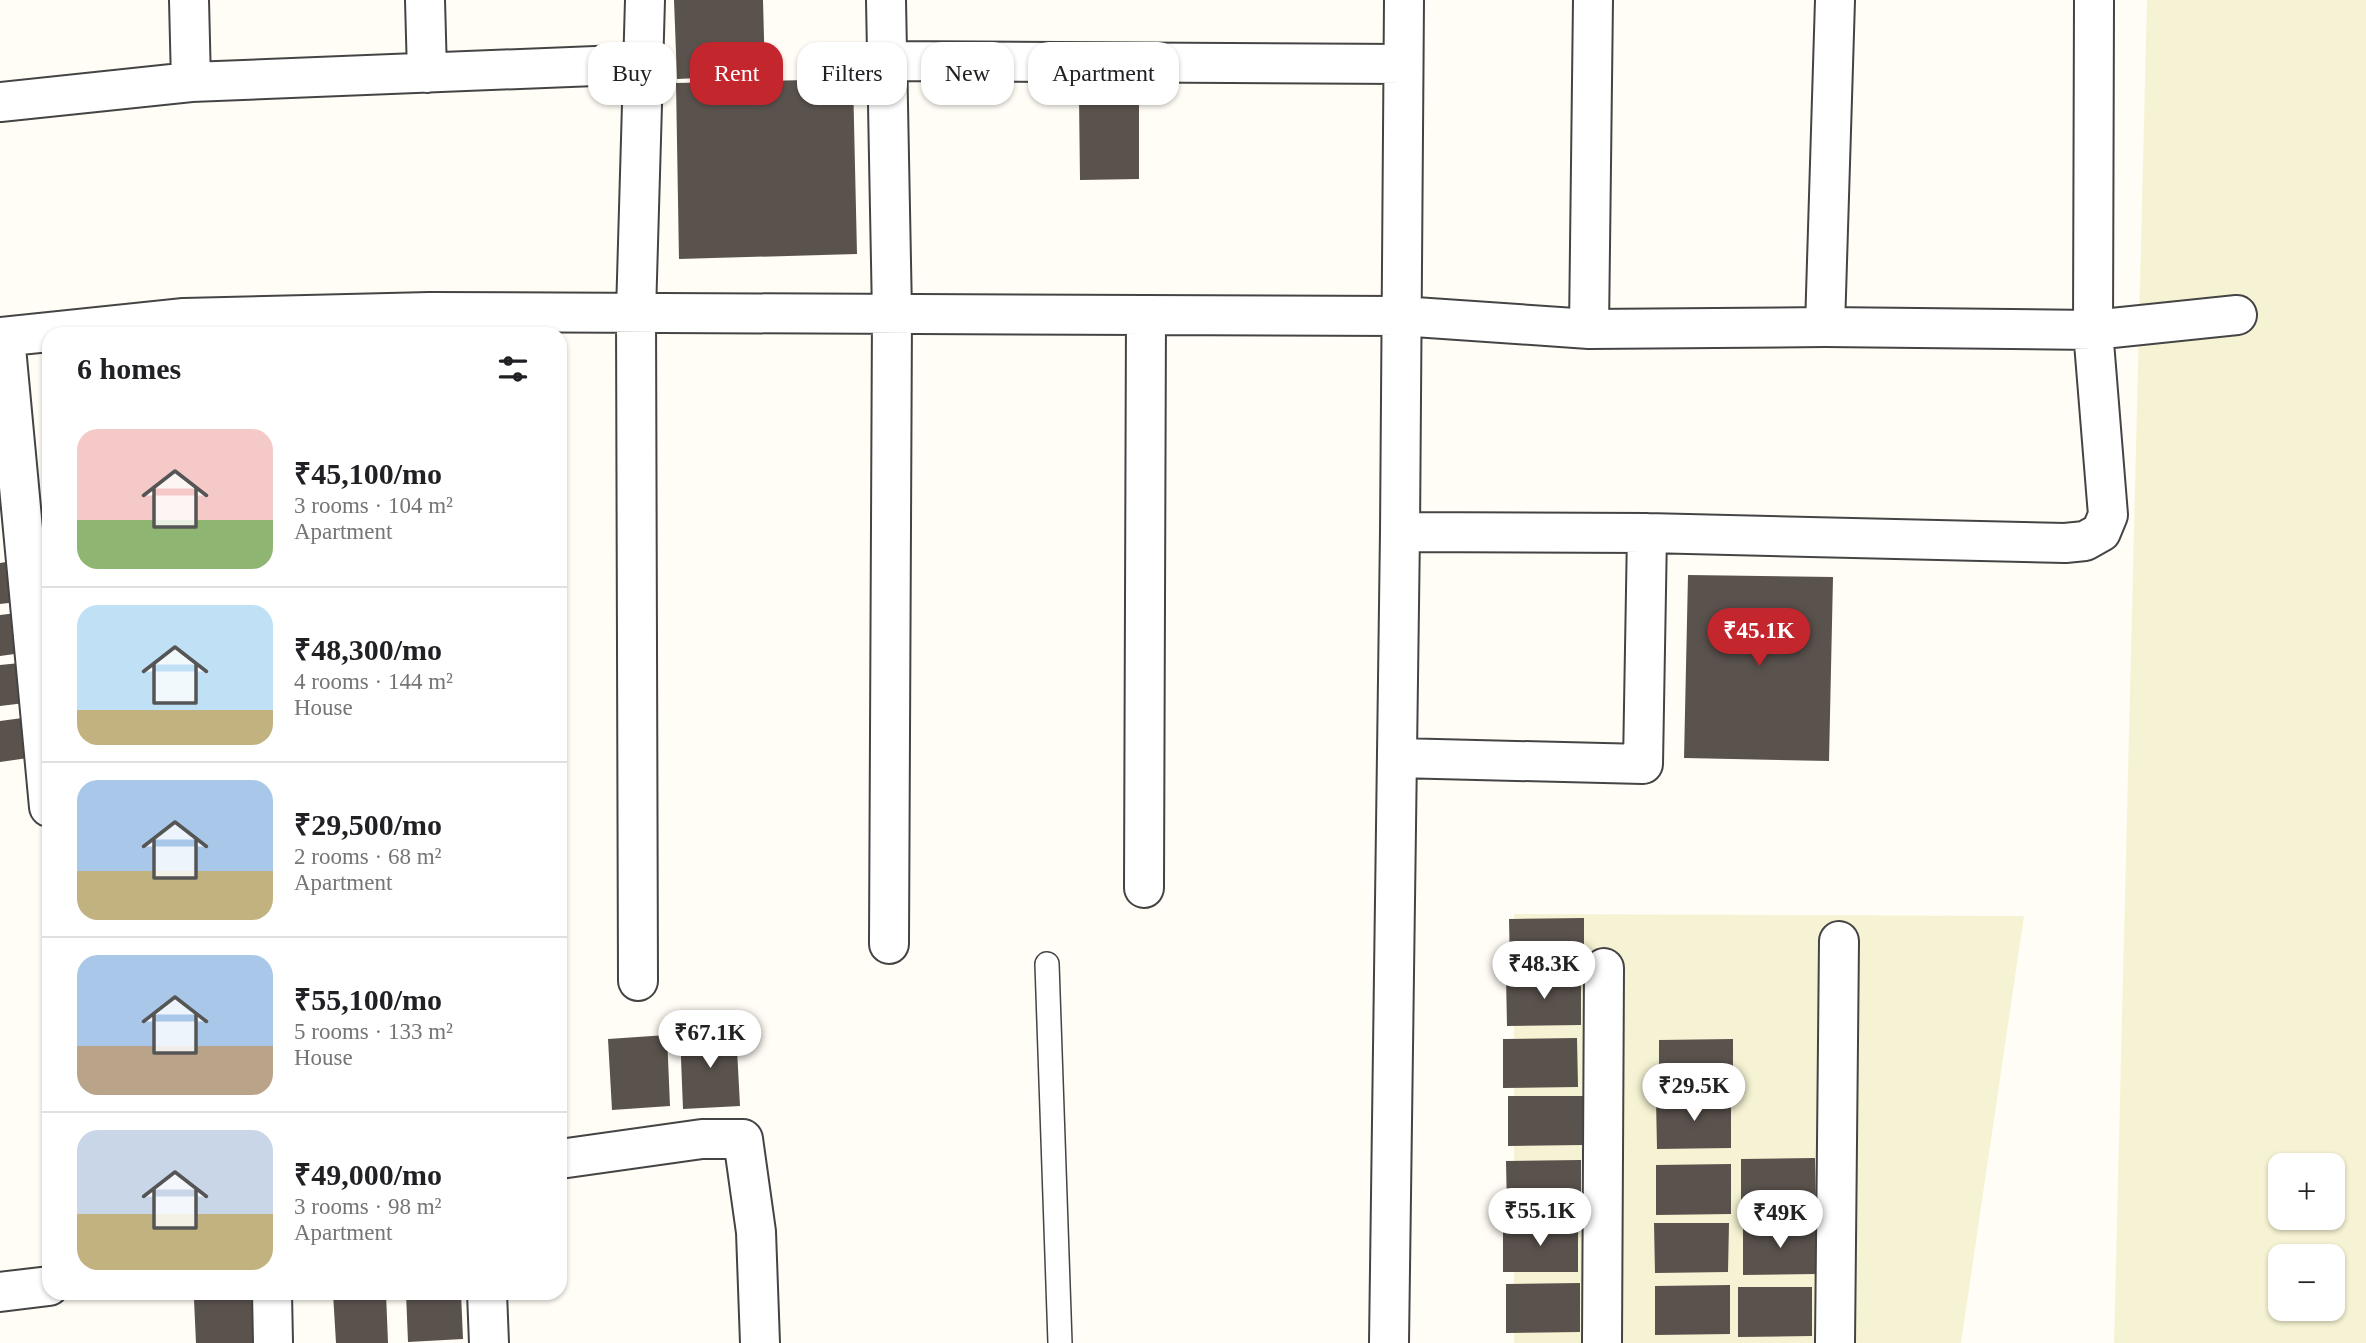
<!DOCTYPE html>
<html lang="en">
<head>
<meta charset="utf-8">
<style>
  :root { --surface:#fff; --page:#f2f2f2; --text:#202124; --muted:#757577; --line:#e0e0e0; --accent:#c4262e }
  body { margin:0; font-family:"Times New Roman",serif; background:var(--page); color:var(--text); height:100vh; display:flex; flex-direction:column; font-size:26px; white-space:nowrap }
  * { box-sizing:border-box; margin:0 }
  p { font-size:23px; color:var(--muted) }
  .icon { flex:none; width:38px; height:38px; fill:none; stroke:currentColor; stroke-width:2; stroke-linecap:round; stroke-linejoin:round }
  .map { position:relative; flex:1; overflow:hidden }
  .panel { position:absolute; left:42px; top:327px; width:525px; height:973px; display:flex; flex-direction:column; background:var(--surface); border-radius:21px; box-shadow:0 2px 5px #0004 }
  .panel>* { flex:none }
  .banner { position:absolute; left:588px; top:42px; width:665px; height:63px; display:flex; gap:14px }
  .tools { position:absolute; left:2268px; top:1153px; display:grid; gap:14px }
  .tools a { display:grid; place-items:center; width:77px; height:77px; border-radius:14px; background:var(--surface); box-shadow:0 2px 5px #0004; font-size:35px }
  .price { position:absolute; translate:-50% -60px; padding:0 16px; border-radius:24px; background:#fff; color:#222; font-size:23px; line-height:46px; filter:drop-shadow(0 2px 4px #0008) }
  .price::after { content:''; position:absolute; left:50%; top:42px; width:21px; height:16px; margin-left:-10px; background:inherit; clip-path:polygon(0 0,100% 0,50% 100%) }
  .price.active { background:var(--accent); color:#fff }
  ul { padding:0; list-style:none }
  li { display:flex; align-items:center; gap:21px; height:175px; padding:0 35px }
  li+li { border-top:2px solid var(--line) }
  li span { display:grid; place-items:center; flex:none; width:196px; height:140px; border-radius:21px; color:#555 }
  li>.icon { margin-inline-start:auto }
  span .icon { width:84px; height:84px; fill:#fffc; stroke-width:1 }
  li b { font-size:30px }
  h2 { display:flex; justify-content:space-between; align-items:center; height:84px; padding:0 35px; font-size:30px }
  .tag { padding:0 24px; border-radius:21px; background:var(--surface); box-shadow:0 2px 5px #0004; font-size:24px; line-height:63px }
  .tag.active { background:var(--accent); color:#fff }
  .map>svg:first-child { display:block }
</style>
</head>
<body>
<div class="map">
<svg width="2366" height="1343" viewBox="0 0 2366 1343">
  <rect width="100%" height="100%" fill="#fffdf5"/>
  <path fill="#f6f3d4" fill-rule="evenodd" d="M2147,0H2366V1343H2114ZM2280,1166H2333V1218H2280ZM2280,1256H2333V1309H2280Z
    M1514,914L2024,916L1961,1343H1514Z"/>
  <path fill="#5a524d" d="M674,0H763L765,75L677,79Z
    M853,79L857,254L679,259L676,83Z
    M1079,97H1139V179L1080,180Z
    M12,561L17,602L0,604V563Z
    M1688,575L1833,577L1829,761L1684,758Z
    M17,613L22,653L0,656V615Z
    M20,663L25,703L0,706V665Z
    M30,717L35,757L0,762V721Z
    M1584,918V968L1510,969L1509,919Z
    M1581,976V1025L1507,1026L1506,977Z
    M736,1030L740,1106L683,1109L680,1033Z
    M667,1035L670,1106L612,1110L608,1039Z
    M1577,1038L1578,1087L1503,1088V1039Z
    M1733,1039V1089H1659V1040Z
    M1508,1096H1583V1145L1508,1146Z
    M1731,1098V1148L1657,1149L1656,1099Z
    M1815,1158L1816,1207L1741,1208V1159Z
    M1581,1160V1209L1507,1210L1506,1161Z
    M1731,1164V1214L1656,1215V1165Z
    M1503,1223H1578V1272H1503Z
    M1654,1223H1729L1728,1272L1655,1273Z
    M1743,1225H1817V1274L1743,1275Z
    M1580,1283V1332L1506,1333V1284Z
    M1730,1285V1334L1655,1335V1286Z
    M1738,1287H1812V1336L1738,1337Z
    M333,1293H386L388,1343H336Z
    M406,1293H461L463,1339L408,1342Z
    M260,1296L263,1343H196L194,1300Z"/>
  <g fill="none" stroke-linecap="round" stroke-linejoin="round">
    <g stroke="#444" stroke-width="26">
      <path id="lane" d="M1047,964L1060,1343"/>
    </g>
    <g stroke="#444" stroke-width="42">
      <path id="street" d="M189,0L191,82
        M425,0L427,73
        M886,0L892,314L889,944
        M887,61L1403,64
        M0,102L191,82L645,64
        M1825,327L1835,0
        M1589,329L1593,0
        M0,337L184,318L430,312L1400,316L1589,329L1825,327L2093,330L2237,315
        M5,337L49,807
        M1400,532L1647,533L2065,543L2085,541L2101,532L2108,515L2093,330L2094,0
        M1397,758L1643,764L1647,533
        M1144,888L1146,315
        M638,981L636,313L645,0
        M560,1159L702,1139H743L756,1232L760,1343
        M0,1292L49,1286
        M272,1293L273,1343
        M487,1293L489,1343
        M1389,1343L1400,532L1404,0
        M1602,1343L1604,968
        M1835,1343L1839,941"/>
    </g>
    <use href="#lane" stroke="#fff" stroke-width="23"/>
    <use href="#street" stroke="#fff" stroke-width="38"/>
  </g>
</svg>
<div class="tools">
<a>+</a>
<a>−</a>
</div>
<b class="price active" style="left:1759px;top:668px">₹45.1K</b>
<b class="price" style="left:1544px;top:1001px">₹48.3K</b>
<b class="price" style="left:710px;top:1070px">₹67.1K</b>
<b class="price" style="left:1694px;top:1123px">₹29.5K</b>
<b class="price" style="left:1540px;top:1248px">₹55.1K</b>
<b class="price" style="left:1780px;top:1250px">₹49K</b>
<div class="banner">
<a class="tag">Buy</a>
<a class="tag active">Rent</a>
<a class="tag">Filters</a>
<a class="tag">New</a>
<a class="tag">Apartment</a>
</div>
<section class="panel">
<h2>6 homes<svg class="icon" aria-label="filters" viewBox="0 0 24 24"><path d="M4 7h16M4 17h16"/><circle cx="9" cy="7" r="2"/><circle cx="15" cy="17" r="2"/></svg></h2>
<ul>
<li><span style="background:linear-gradient(#f6c9c9 65%,#8fb573 0)"><svg class="icon" aria-label="home" viewBox="0 0 24 24"><path d="M3 11l9-7 9 7M6 9v11h12V9"/></svg></span><div><b>₹45,100/mo</b><p>3 rooms · 104 m²</p><p>Apartment</p></div></li>
<li><span style="background:linear-gradient(#bfe0f5 75%,#c2b280 0)"><svg class="icon" aria-label="home" viewBox="0 0 24 24"><path d="M3 11l9-7 9 7M6 9v11h12V9"/></svg></span><div><b>₹48,300/mo</b><p>4 rooms · 144 m²</p><p>House</p></div></li>
<li><span style="background:linear-gradient(#a9c7e8 65%,#c2b280 0)"><svg class="icon" aria-label="home" viewBox="0 0 24 24"><path d="M3 11l9-7 9 7M6 9v11h12V9"/></svg></span><div><b>₹29,500/mo</b><p>2 rooms · 68 m²</p><p>Apartment</p></div></li>
<li><span style="background:linear-gradient(#a9c7e8 65%,#b9a48a 0)"><svg class="icon" aria-label="home" viewBox="0 0 24 24"><path d="M3 11l9-7 9 7M6 9v11h12V9"/></svg></span><div><b>₹55,100/mo</b><p>5 rooms · 133 m²</p><p>House</p></div></li>
<li><span style="background:linear-gradient(#c9d6e8 60%,#c2b280 0)"><svg class="icon" aria-label="home" viewBox="0 0 24 24"><path d="M3 11l9-7 9 7M6 9v11h12V9"/></svg></span><div><b>₹49,000/mo</b><p>3 rooms · 98 m²</p><p>Apartment</p></div></li>
</ul>
</section>
</div>
</body>
</html>
